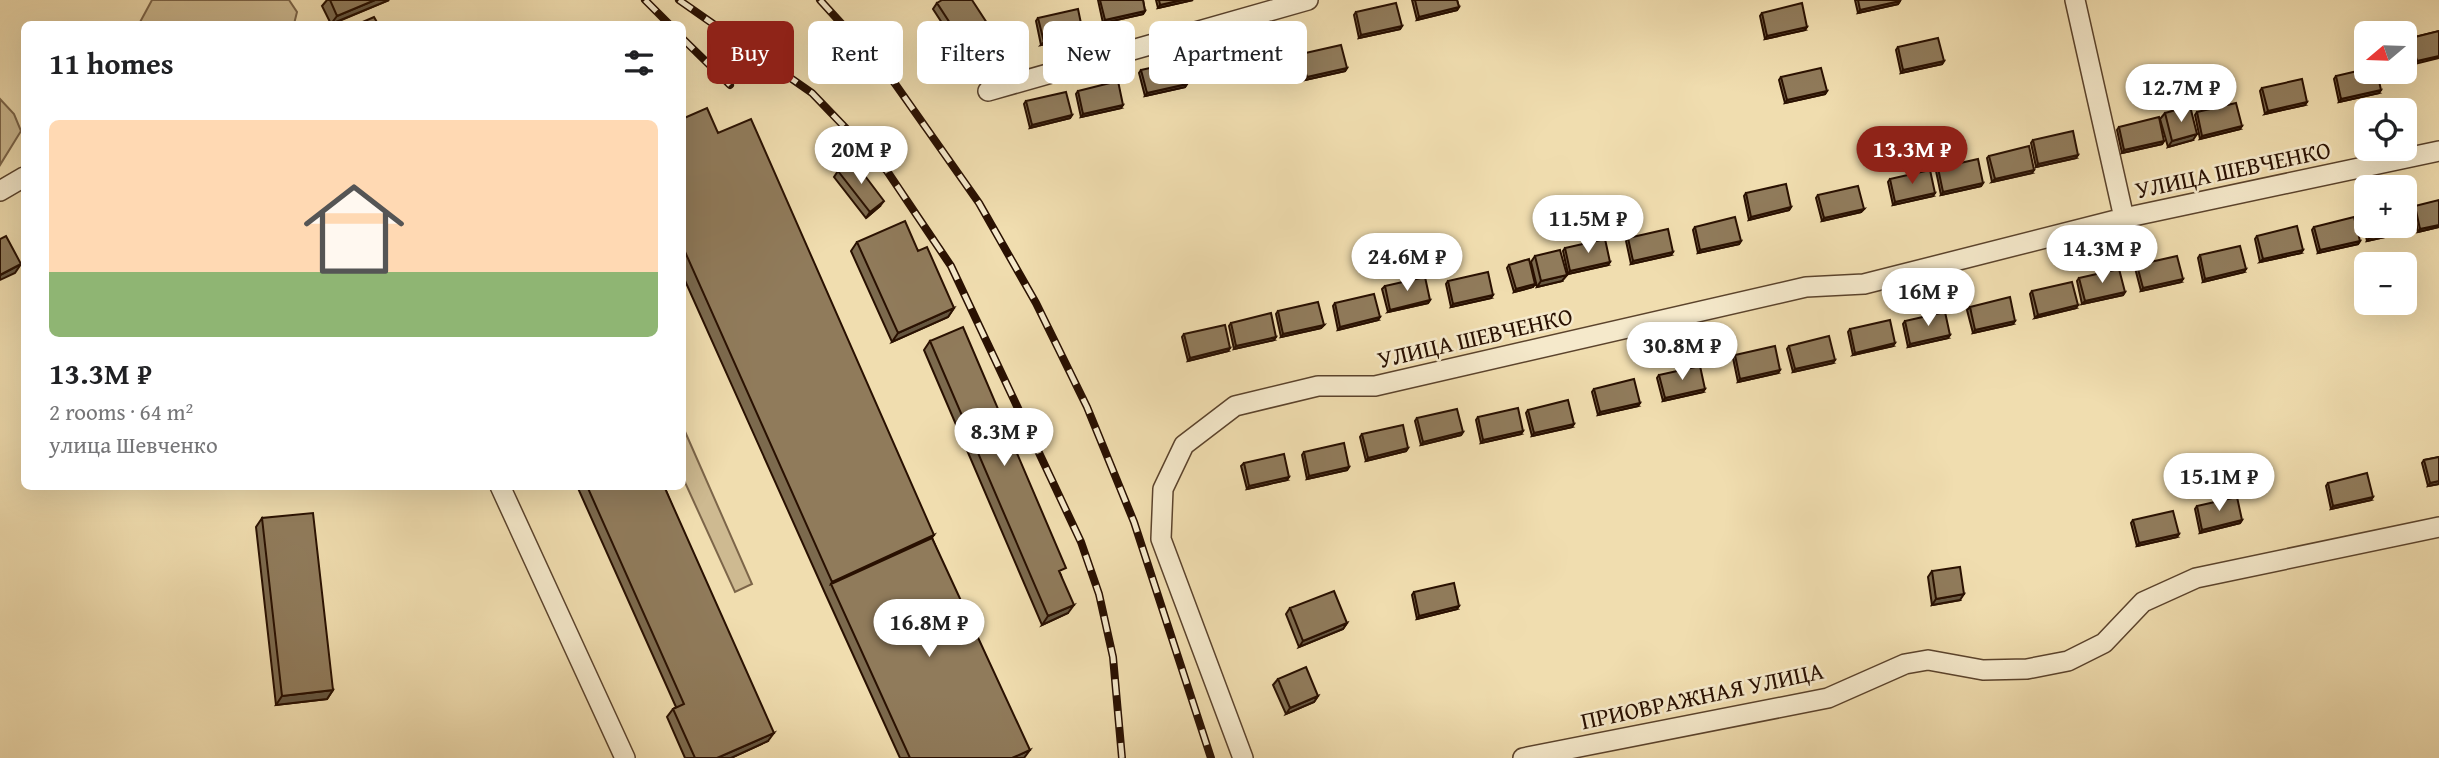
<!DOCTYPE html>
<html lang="en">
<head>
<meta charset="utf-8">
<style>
  :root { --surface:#fff; --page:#f2f2f2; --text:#202124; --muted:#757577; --accent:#8f2418 }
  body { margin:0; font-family:"Gentium Book Plus",serif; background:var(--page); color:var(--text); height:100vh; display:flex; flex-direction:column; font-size:26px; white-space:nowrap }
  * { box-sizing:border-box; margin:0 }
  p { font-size:23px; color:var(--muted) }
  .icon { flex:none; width:38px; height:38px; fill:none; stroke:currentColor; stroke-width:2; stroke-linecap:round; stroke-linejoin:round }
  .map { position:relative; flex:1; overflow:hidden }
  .sheet { position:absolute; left:21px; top:21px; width:665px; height:469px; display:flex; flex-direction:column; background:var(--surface); border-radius:10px; box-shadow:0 7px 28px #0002 }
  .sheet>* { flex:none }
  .guide { position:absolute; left:707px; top:21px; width:665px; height:63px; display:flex; gap:14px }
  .needle { width:46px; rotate:251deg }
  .buttons { position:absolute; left:2354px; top:21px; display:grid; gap:14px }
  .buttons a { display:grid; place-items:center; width:63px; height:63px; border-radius:10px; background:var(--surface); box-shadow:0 7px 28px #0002; font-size:35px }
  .price { position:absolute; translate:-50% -60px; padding:0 16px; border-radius:24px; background:#fff; color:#222; font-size:23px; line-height:46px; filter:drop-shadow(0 2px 4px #0008) }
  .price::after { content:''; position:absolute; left:50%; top:42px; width:21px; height:16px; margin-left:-10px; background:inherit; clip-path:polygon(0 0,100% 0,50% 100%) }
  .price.on { background:var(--accent); color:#fff }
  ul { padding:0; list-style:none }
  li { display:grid; align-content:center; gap:14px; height:371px; padding:0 28px }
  li span { display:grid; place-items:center; height:217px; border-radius:10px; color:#555 }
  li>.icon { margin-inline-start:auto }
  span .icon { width:126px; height:126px; fill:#fffc; stroke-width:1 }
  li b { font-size:30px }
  h2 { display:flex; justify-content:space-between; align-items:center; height:84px; padding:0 28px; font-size:30px }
  .chip { padding:0 24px; border-radius:10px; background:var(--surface); box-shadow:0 7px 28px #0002; font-size:24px; line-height:63px }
  .chip.on { background:var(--accent); color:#fff }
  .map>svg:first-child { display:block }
</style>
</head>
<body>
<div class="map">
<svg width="2439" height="758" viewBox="0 0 2439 758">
  <rect width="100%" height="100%" fill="#f0ddaf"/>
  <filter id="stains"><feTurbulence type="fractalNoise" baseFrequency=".00286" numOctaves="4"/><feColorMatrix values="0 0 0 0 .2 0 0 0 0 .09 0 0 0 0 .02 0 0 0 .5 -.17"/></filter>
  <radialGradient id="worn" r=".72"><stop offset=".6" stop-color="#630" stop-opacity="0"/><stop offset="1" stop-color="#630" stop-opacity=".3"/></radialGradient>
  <path fill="#ceba91" stroke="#7c6549" stroke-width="2" d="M152,0H289L297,12L294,24H139Z
    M0,99L14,114L21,131L0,165Z
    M683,427L752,584L735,592L683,478Z"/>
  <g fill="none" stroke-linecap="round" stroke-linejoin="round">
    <g stroke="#5b432c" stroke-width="22">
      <path id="minor" d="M2075,0L2124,218
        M988,91L1308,0
        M0,191L24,177
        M500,486L625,758
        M1243,758L1161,539L1163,489L1184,445L1235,406L1318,386H1375L1806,287L1864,284L2124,218L2439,151
        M1523,758L1828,698L1905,664L1928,660L1983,670L2027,669L2068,661L2104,643L2143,602L2196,578L2439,527"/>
    </g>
    <use href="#minor" stroke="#f5e9cb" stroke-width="19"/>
    <g stroke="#291001" stroke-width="8">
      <path id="rail" d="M645,0L669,24
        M679,0L812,93L887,171L951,266L1081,542L1099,594L1113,657L1122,758
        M820,0L891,78L979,203L1036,303L1087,407L1134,522L1211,758
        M682,38L730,85"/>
    </g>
    <use href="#rail" stroke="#f5e9cb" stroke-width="5" stroke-dasharray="16" stroke-linecap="butt"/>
  </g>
  <path fill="#7c6a4e" stroke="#291001" stroke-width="2" d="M327,0H389L332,24H331L322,6Z
    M1098,0H1143L1145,11L1143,14L1103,23Z
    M1156,0H1193L1158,8Z
    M1412,0H1457L1459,7L1457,10L1417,20Z
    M1855,0H1900V1L1898,4L1858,13Z
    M937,3L996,49L970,66L933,9Z
    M1356,12L1402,26L1400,29L1359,38L1354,15Z
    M1762,13L1805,30L1765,39L1760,16Z
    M1038,18L1083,33L1081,36L1041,45L1036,21Z
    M2439,31L2415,64L2409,41L2411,38Z
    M1898,47L1944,61L1942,64L1901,73L1896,50Z
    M1214,54L1257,71L1217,80L1212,57Z
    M1301,54L1347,68L1345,71L1305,80L1299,57Z
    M1141,70L1187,84L1185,87L1145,96L1139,73Z
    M2336,76L2379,93L2339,102L2334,79Z
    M1781,77L1827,91L1825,94L1785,103L1779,80Z
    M2262,88L2305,105L2265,114L2260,91Z
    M1078,91L1121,108L1081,117L1076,94Z
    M1026,101L1072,115L1070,118L1030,128L1024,104Z
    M2197,112L2240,129L2200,139L2195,115Z
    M2165,113L2193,140L2168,147L2160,119Z
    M682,119L718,133L932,538L1024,758H900L825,593L682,274Z
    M2119,127L2164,141L2162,144L2122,153L2117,130Z
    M2033,140L2076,158L2036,167L2031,143Z
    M1989,156L2032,173L1992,182L1987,158Z
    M1938,168L1983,183L1981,186L1941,195L1936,171Z
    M838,171L880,206L866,218L834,177Z
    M1890,179L1933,196L1893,205L1888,182Z
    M1746,193L1791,207L1789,210L1749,220L1744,196Z
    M1818,195L1864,209L1861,212L1822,221L1816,198Z
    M2415,206L2439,227L2418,232L2413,209Z
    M2366,214V226H2404L2407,232L2367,241L2362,218L2364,215Z
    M1695,227L1741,241L1739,244L1698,253L1693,230Z
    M2314,227L2360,241L2358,244L2318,253L2312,230Z
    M2257,236L2301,253L2260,262L2255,239Z
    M1628,238L1671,255L1631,264L1626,241Z
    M857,242L918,251L954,308L948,317L892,342L851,251Z
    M1565,248L1608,265L1568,274L1563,251Z
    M2200,255L2244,272L2203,282L2198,258Z
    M1535,256L1562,281L1537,287L1531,262Z
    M1509,265L1535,284L1533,287L1514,292L1507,268Z
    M2137,265L2181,282L2141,291L2135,268Z
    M2079,278L2125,292L2123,295L2082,304L2077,281Z
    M1448,281L1491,298L1451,307L1446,284Z
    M1385,286L1430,300L1428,303L1388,312L1382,289Z
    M2032,291L2076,308L2035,318L2030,294Z
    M1335,303L1378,320L1338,330L1333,306Z
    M1970,307L2013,324L1973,333L1967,310Z
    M1278,311L1324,325L1321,328L1281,337L1276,314Z
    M1905,321L1948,338L1908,347L1903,324Z
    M1231,323L1274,340L1234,349L1229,326Z
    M1850,329L1893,346L1853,355L1848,332Z
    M1184,334L1228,351L1188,361L1182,337Z
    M930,341L1061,575L1068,613L1042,625L924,350Z
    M1789,346L1833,363L1793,372L1787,349Z
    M1735,355L1778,373L1738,382L1733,358Z
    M1659,375L1703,392L1663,401L1657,378Z
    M1594,389L1638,406L1598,415L1592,392Z
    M1528,410L1572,427L1532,436L1526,413Z
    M1478,417L1521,434L1481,443L1476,420Z
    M1417,418L1463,432L1461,435L1421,445L1415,421Z
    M1362,434L1408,448L1406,451L1366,461L1360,437Z
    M1304,452L1349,467L1347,470L1307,479L1302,455Z
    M2439,457V484L2428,486L2422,463L2424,460Z
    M1244,463L1287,480L1247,489L1241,466Z
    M2328,483L2371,500L2331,509L2326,486Z
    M577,486H664L768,741L731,758H685L667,717L673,709L676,707Z
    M2197,506L2242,520L2240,523L2200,533L2195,509Z
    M262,518L333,690L327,699L276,705L256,527Z
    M2133,520L2177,537L2137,546L2131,523Z
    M1932,571L1960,600L1932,605L1928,577Z
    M1414,592L1457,609L1417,619L1412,595Z
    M1290,608L1347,623L1343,629L1299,647L1286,614Z
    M1278,679L1318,696L1314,702L1286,714L1273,685Z"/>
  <path fill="#655640" stroke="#291001" stroke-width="2" d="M375,0H389L331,24L337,16Z
    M1182,0H1193L1158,8L1160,5Z
    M1900,1L1898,4L1858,13L1860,10Z
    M1459,7L1457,10L1417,20L1419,17Z
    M1145,11L1143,14L1103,23L1105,20Z
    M1402,26L1400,29L1359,38L1361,35Z
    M1807,27L1805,30L1765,39L1767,36Z
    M1083,33L1081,36L1041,45L1044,42Z
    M1000,43L996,49L970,66L974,60Z
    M2439,56V58L2415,64L2417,61Z
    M1944,61L1942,64L1901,73L1903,70Z
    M1259,68L1257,71L1217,80L1219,77Z
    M1347,68L1345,71L1305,80L1307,77Z
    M1187,84L1185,87L1145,96L1147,93Z
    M2381,90L2379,93L2339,102L2341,99Z
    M1827,91L1825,94L1785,103L1787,100Z
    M2307,102L2305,105L2265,114L2268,111Z
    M1123,105L1121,108L1081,117L1083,114Z
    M1072,115L1070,118L1030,128L1032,125Z
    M2242,126L2240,129L2200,139L2202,136Z
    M2197,134L2193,140L2168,147L2172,141Z
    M2164,141L2162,144L2122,153L2124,150Z
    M2078,155L2076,158L2036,167L2038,164Z
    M2034,170L2032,173L1992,182L1995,179Z
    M1983,183L1981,186L1941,195L1943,192Z
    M1935,193L1933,196L1893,205L1895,202Z
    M884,201L880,206L866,218L870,212Z
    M1791,207L1789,210L1749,220L1751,217Z
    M1864,209L1861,212L1822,221L1824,218Z
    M2439,225V227L2418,232L2420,229Z
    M2410,229L2407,232L2367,241L2369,238Z
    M1741,241L1739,244L1698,253L1700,250Z
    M2360,241L2358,244L2318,253L2320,250Z
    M2303,250L2301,253L2260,262L2263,259Z
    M1673,252L1671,255L1631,264L1633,261Z
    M1610,262L1608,265L1568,274L1570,271Z
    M21,264L15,273L0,280V275Z
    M2246,269L2244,272L2203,282L2205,279Z
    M1567,275L1562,281L1537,287L1541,281Z
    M2183,279L2181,282L2141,291L2143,288Z
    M1535,284L1533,287L1514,292L1516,289Z
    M2125,292L2123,295L2082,304L2085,301Z
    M1493,295L1491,298L1451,307L1453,304Z
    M1430,300L1428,303L1388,312L1390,310Z
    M2078,305L2076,308L2035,318L2038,315Z
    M954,308L948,317L892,342L898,333Z
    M1380,317L1378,320L1338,330L1340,327Z
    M2015,321L2013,324L1973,333L1975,330Z
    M1324,325L1321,328L1281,337L1283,334Z
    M1950,335L1948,338L1908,347L1910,344Z
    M1276,337L1274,340L1234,349L1236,346Z
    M1895,343L1893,346L1853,355L1855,353Z
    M1230,348L1228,351L1188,361L1190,358Z
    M1835,360L1833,363L1793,372L1795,369Z
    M1780,370L1778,373L1738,382L1740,379Z
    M1705,389L1703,392L1663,401L1665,398Z
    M1640,403L1638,406L1598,415L1600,412Z
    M1574,424L1572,427L1532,436L1534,433Z
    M1523,431L1521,434L1481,443L1483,440Z
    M1463,432L1461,435L1421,445L1423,442Z
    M1408,448L1406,451L1366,461L1368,458Z
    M1349,467L1347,470L1307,479L1309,476Z
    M1289,477L1287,480L1247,489L1249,486Z
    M2439,481V484L2428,486L2430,483Z
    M2373,497L2371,500L2331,509L2333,506Z
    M2242,520L2240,523L2200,533L2202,530Z
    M2179,534L2177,537L2137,546L2139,543Z
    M934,535L926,546L831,584L832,582Z
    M1964,594L1960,600L1932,605L1936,599Z
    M1074,605L1068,613L1042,625L1048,616Z
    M1459,606L1457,609L1417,619L1419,616Z
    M1347,623L1343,629L1299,647L1303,641Z
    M333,690L327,699L276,705L282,696Z
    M1318,696L1314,702L1286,714L1290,708Z
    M774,733L768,741L731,758H717Z
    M1030,750L1024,758H1012Z"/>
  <path fill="#907b5b" stroke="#291001" stroke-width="2" d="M330,0H375L337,16Z
    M942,0H972L1000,43L974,60L937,3Z
    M1100,0H1143L1145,11L1105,20Z
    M1159,0H1182L1160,5Z
    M1415,0H1457L1459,7L1419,17Z
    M1858,0H1900V1L1860,10Z
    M1396,3L1402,26L1361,35L1356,12Z
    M1802,3L1807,27L1767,36L1762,13Z
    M1078,9L1083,33L1044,42L1038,18Z
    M374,17L378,24H358Z
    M2439,31V56L2417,61L2411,38Z
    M1938,38L1944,61L1903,70L1898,47Z
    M1254,45L1259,68L1219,77L1214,54Z
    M1341,45L1347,68L1307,77L1301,54Z
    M1181,61L1187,84L1147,93L1141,70Z
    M1821,68L1827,91L1787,100L1781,77Z
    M2366,69V72H2377L2381,90L2341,99L2336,76Z
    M2302,79L2307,102L2268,111L2262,88Z
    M1118,81L1123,105L1083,114L1078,91Z
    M1066,92L1072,115L1032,125L1026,101Z
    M2236,103L2242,126L2202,136L2197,112Z
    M2190,106L2197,134L2172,141L2165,113Z
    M707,108L718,133L751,119L934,535L832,582L682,245V119Z
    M2159,117L2164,141L2124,150L2119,127Z
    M2073,131L2078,155L2038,164L2033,140Z
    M2029,146L2034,170L1995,179L1989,156Z
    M1978,159L1983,183L1943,192L1938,168Z
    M853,160L884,201L870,212L838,171Z
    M1930,170L1935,193L1895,202L1890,179Z
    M1786,184L1791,207L1751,217L1746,193Z
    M1858,186L1864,209L1824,218L1818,195Z
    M2439,200V225L2420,229L2415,206Z
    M2404,208L2410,229L2369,238L2367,226H2404Z
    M1735,217L1741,241L1700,250L1695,227Z
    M2354,217L2360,241L2320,250L2314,227Z
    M905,221L918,251L927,247L954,308L898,333L857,242Z
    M2297,226L2303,250L2263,259L2257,236Z
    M1668,229L1673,252L1633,261L1628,238Z
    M6,236L21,264L0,275V239Z
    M1605,239L1610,262L1570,271L1565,248Z
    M2240,246L2246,269L2205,279L2200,255Z
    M1560,250L1567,275L1541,281L1535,256Z
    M2177,256L2183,279L2143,288L2137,265Z
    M1529,259L1535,284L1516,289L1509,265Z
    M2119,269L2125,292L2085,301L2079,278Z
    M1488,272L1493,295L1453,304L1448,281Z
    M1425,277L1430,300L1390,310L1385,286Z
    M2072,282L2078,305L2038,315L2032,291Z
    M1374,294L1380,317L1340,327L1335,303Z
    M2010,297L2015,321L1975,330L1970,307Z
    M1318,302L1324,325L1283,334L1278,311Z
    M1945,312L1950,335L1910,344L1905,321Z
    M1271,313L1276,337L1236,346L1231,323Z
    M1890,320L1895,343L1855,353L1850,329Z
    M1225,325L1230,348L1190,358L1184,334Z
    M963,327L1066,568L1059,571L1074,605L1048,616L930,341Z
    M1829,336L1835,360L1795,369L1789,346Z
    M1775,346L1780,370L1740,379L1735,355Z
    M1700,366L1705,389L1665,398L1659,375Z
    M1634,379L1640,403L1600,412L1594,389Z
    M1568,400L1574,424L1534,433L1528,410Z
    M1518,408L1523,431L1483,440L1478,417Z
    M1457,409L1463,432L1423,442L1417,418Z
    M1403,425L1408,448L1368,458L1362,434Z
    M1344,443L1349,467L1309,476L1304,452Z
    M1284,454L1289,477L1249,486L1244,463Z
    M2439,457V481L2430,483L2424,460Z
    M2367,473L2373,497L2333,506L2328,483Z
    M587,486H664L774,733L717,758H695L673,709L684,704Z
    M2237,497L2242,520L2202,530L2197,506Z
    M2173,511L2179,534L2139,543L2133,520Z
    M313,513L333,690L282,696L262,518Z
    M932,538L1030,750L1012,758H910L831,584Z
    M1960,567L1964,594L1936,599L1932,571Z
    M1454,583L1459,606L1419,616L1414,592Z
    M1334,591L1347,623L1303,641L1290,608Z
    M1306,667L1318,696L1290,708L1278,679Z"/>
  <g text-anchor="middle" stroke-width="5" stroke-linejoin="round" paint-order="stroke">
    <g font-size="24" fill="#291001" stroke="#f5e9cb">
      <text transform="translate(2233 170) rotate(-12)" y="8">УЛИЦА ШЕВЧЕНКО</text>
      <text transform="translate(1475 338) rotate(-13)" y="8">УЛИЦА ШЕВЧЕНКО</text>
      <text transform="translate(1702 696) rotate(-12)" y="8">ПРИОВРАЖНАЯ УЛИЦА</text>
    </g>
  </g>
  <rect width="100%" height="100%" filter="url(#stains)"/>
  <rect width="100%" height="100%" fill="url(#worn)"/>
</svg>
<div class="buttons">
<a><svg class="needle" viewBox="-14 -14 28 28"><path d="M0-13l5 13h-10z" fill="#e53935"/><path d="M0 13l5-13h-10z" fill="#757577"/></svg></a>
<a><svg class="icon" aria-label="locate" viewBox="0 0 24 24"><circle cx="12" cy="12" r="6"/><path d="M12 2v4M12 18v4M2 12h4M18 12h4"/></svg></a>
<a>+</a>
<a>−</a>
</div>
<b class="price" style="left:2181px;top:124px">12.7M ₽</b>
<b class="price" style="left:861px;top:186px">20M ₽</b>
<b class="price on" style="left:1912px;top:186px">13.3M ₽</b>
<b class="price" style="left:1588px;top:255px">11.5M ₽</b>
<b class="price" style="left:2102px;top:285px">14.3M ₽</b>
<b class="price" style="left:1407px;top:293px">24.6M ₽</b>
<b class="price" style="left:1928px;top:328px">16M ₽</b>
<b class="price" style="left:1682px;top:382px">30.8M ₽</b>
<b class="price" style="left:1004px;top:468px">8.3M ₽</b>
<b class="price" style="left:2219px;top:513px">15.1M ₽</b>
<b class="price" style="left:929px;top:659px">16.8M ₽</b>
<div class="guide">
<a class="chip on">Buy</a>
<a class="chip">Rent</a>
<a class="chip">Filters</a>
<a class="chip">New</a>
<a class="chip">Apartment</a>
</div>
<section class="sheet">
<h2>11 homes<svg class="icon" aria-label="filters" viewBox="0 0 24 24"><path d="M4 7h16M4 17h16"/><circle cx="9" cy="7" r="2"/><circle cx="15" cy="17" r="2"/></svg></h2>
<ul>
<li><span style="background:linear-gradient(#ffd9b3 70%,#8fb573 0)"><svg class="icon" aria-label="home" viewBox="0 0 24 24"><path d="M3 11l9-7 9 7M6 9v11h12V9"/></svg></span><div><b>13.3M ₽</b><p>2 rooms · 64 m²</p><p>улица Шевченко</p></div></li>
</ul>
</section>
</div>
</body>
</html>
